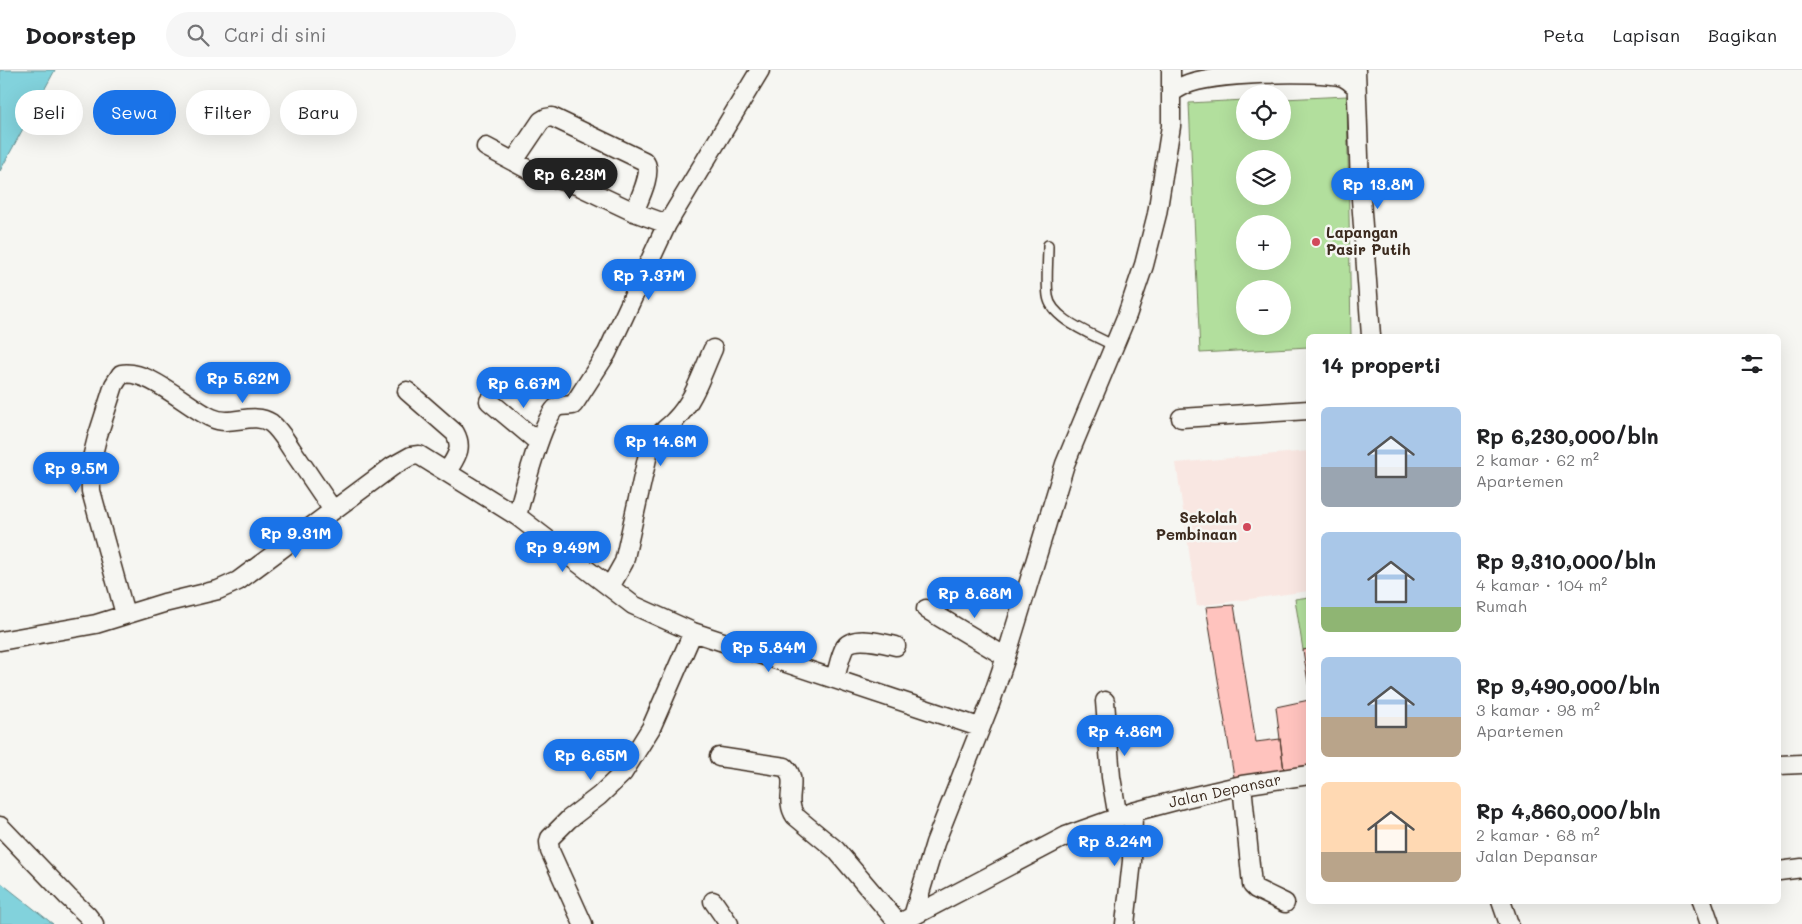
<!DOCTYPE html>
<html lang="id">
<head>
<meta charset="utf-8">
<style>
  :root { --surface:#fff; --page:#f6f6f6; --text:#202124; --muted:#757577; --line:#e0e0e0; --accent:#1a73e8 }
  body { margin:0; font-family:Mali,sans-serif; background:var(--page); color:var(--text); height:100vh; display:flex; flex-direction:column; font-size:19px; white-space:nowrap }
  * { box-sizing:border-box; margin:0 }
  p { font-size:16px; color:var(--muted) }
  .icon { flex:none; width:28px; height:28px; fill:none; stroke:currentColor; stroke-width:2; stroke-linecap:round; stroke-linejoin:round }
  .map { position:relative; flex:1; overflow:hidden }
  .drawer { position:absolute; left:1306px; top:264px; width:475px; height:570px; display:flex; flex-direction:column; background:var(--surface); border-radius:8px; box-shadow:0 5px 20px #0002 }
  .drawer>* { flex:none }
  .top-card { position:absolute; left:15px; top:20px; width:475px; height:45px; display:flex; gap:10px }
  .buttons { position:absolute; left:1236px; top:15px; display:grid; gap:10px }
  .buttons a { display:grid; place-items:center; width:55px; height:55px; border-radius:50%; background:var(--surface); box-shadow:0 5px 20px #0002; font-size:25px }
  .price { position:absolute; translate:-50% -42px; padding:0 11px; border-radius:18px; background:var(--accent); color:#fff; font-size:16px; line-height:32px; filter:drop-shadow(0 1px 2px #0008) }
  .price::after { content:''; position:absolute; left:50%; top:30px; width:15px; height:11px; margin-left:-8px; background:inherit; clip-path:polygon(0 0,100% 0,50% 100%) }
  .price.on { background:#222; color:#fff }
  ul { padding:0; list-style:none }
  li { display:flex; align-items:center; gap:15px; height:125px; padding:0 15px }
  li span { display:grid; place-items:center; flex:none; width:140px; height:100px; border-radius:8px; color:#555 }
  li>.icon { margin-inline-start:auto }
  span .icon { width:60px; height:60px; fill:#fffc; stroke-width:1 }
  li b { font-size:21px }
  h2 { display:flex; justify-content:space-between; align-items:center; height:60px; padding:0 15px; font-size:21px }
  .chip { padding:0 18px; border-radius:22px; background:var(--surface); box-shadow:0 5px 20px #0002; font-size:18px; line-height:45px }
  .chip.on { background:var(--accent); color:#fff }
  header { display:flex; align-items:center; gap:30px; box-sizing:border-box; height:70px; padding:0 25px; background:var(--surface); border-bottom:1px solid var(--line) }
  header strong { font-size:24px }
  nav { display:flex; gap:28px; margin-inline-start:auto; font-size:18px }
  .search { width:350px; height:45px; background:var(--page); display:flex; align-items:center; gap:12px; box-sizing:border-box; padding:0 18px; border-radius:28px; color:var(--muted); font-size:19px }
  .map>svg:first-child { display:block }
</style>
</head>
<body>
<header>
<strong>Doorstep</strong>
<div class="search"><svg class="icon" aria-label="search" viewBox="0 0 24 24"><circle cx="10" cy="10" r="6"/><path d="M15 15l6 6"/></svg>Cari di sini</div>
<nav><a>Peta</a><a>Lapisan</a><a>Bagikan</a></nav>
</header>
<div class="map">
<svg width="1802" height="854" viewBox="0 0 1802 854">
  <rect width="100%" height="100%" fill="#f6f6f2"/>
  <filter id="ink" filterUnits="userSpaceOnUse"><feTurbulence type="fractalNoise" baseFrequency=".02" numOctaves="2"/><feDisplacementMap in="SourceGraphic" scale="10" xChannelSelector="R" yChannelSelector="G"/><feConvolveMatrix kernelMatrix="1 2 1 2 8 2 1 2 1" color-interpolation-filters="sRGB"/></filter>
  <g filter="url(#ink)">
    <path fill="#f9e7e2" d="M1309,381V521L1197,536L1176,393Z"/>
    <path fill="#b2df9d" stroke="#76845e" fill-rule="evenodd" d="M1347,26L1351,266H1309V277L1200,283L1189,33L1245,30V61H1282L1283,29ZM1245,89H1282V126H1245ZM1245,154H1282V191H1245ZM1245,219H1282V256H1245Z
      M1309,527V579L1303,580L1295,529Z"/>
    <path fill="#82d2dc" stroke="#668f90" d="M0,0H55L0,101Z
      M0,812L53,854H0Z"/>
    <path fill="#ffc3be" stroke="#3b2a1e" d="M1234,535L1256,672L1280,669L1284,701L1234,707L1206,537Z
      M1309,579V619L1303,580Z
      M1309,630V698L1284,701L1276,637Z"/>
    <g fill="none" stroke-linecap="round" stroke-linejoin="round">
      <g stroke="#3b2a1e" stroke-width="12">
        <path id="service" d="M1048,175C1048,192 1046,210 1048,226C1051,250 1095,265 1114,276"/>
      </g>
      <g stroke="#3b2a1e" stroke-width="21">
        <path id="minor" d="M1171,0V23
          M1356,0L1360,115L1371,266
          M486,77L533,102L579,116L634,142L667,154
          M514,91L541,51L546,48L552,47L644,91C654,100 639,130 634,142
          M407,321L455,363C464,379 455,388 447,402
          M489,331L538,372
          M1181,348L1309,340
          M517,446C522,427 543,345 557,337C562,335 568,336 573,335L576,331L607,283L667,154L760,0
          M610,517L624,492L650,375C657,364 667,359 675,350C694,331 702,303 713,279
          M926,539L1006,587
          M125,544L91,421L90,396L97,368L114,315L121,304C148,298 187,337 212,348C231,357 253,341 271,353C280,360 286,371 292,380C306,400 319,420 333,440
          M0,571L96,554L164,533L218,520L238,511L393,396L411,386L419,385L517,446L633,535L693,562L979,657
          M835,608C838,599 840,585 845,577C854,565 883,573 896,576
          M1105,631L1111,707L1118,748
          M719,687L785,697C800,711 783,728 795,746L836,780L899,854
          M1779,695L1802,694
          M1242,715L1252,815L1256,819L1285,833
          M0,756L68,827L87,845L94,854
          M1779,801L1802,798
          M713,831L729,854
          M1501,831L1509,854
          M1702,831L1710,854
          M913,846L935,773L990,634L1006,587L1065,394L1127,245L1144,195L1157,144L1171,56V23C1176,20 1180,17 1185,15C1210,3 1317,0 1343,7C1347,9 1352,13 1355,16
          M583,854L550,781L549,772L550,768L569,749L599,726L623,703L651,658L693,562
          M898,854L1066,766L1133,742L1186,728L1242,715L1309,705
          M1125,854L1132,791L1133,742"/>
      </g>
      <use href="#service" stroke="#f6f6f2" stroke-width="9"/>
      <use href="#minor" stroke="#f6f6f2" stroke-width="18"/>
    </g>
  </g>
  <g fill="#d1495b" stroke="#f6f6f2" stroke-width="2">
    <circle cx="1316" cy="172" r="5"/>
    <circle cx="1247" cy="457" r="5"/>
  </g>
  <g text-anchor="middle" stroke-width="5" stroke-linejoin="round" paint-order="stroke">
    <g font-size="15" font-weight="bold" fill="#3b2a1e" stroke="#f6f6f2" text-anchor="start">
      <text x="1326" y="168">Lapangan<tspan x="1326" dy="17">Pasir Putih</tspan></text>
      <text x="1237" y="453" text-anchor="end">Sekolah<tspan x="1237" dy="17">Pembinaan</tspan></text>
    </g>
    <g font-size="15" fill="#3b2a1e" stroke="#f6f6f2">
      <text transform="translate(1225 721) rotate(-12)" y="5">Jalan Depansar</text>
    </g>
  </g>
</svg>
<div class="buttons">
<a><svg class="icon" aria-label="locate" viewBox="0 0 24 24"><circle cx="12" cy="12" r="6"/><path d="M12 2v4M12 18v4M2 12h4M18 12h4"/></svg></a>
<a><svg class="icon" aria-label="layers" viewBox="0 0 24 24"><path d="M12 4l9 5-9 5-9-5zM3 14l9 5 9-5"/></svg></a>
<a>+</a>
<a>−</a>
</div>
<b class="price on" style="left:570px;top:130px">Rp 6.23M</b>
<b class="price" style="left:1378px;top:140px">Rp 13.8M</b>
<b class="price" style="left:649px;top:231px">Rp 7.37M</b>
<b class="price" style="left:243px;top:334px">Rp 5.62M</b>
<b class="price" style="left:524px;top:339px">Rp 6.67M</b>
<b class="price" style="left:661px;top:397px">Rp 14.6M</b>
<b class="price" style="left:76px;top:424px">Rp 9.5M</b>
<b class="price" style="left:296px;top:489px">Rp 9.31M</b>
<b class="price" style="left:563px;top:503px">Rp 9.49M</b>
<b class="price" style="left:975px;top:549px">Rp 8.68M</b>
<b class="price" style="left:769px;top:603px">Rp 5.84M</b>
<b class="price" style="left:1125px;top:687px">Rp 4.86M</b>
<b class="price" style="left:591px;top:711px">Rp 6.65M</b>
<b class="price" style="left:1115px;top:797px">Rp 8.24M</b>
<div class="top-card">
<a class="chip">Beli</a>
<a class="chip on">Sewa</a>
<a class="chip">Filter</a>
<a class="chip">Baru</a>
</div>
<section class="drawer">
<h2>14 properti<svg class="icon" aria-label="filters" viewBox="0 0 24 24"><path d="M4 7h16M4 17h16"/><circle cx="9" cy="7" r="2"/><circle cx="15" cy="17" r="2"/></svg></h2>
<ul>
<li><span style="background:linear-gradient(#a9c7e8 60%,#9aa5b1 0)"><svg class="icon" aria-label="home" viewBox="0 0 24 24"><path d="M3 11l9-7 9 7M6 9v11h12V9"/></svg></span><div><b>Rp 6,230,000/bln</b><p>2 kamar · 62 m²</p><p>Apartemen</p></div></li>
<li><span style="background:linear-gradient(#a9c7e8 75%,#8fb573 0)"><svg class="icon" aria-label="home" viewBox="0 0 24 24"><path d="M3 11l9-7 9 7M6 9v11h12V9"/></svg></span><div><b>Rp 9,310,000/bln</b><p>4 kamar · 104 m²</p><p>Rumah</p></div></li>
<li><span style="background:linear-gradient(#a9c7e8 60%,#b9a48a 0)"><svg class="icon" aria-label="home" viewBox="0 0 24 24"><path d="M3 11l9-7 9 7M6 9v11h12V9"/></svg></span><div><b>Rp 9,490,000/bln</b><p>3 kamar · 98 m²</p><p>Apartemen</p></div></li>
<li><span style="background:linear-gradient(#ffd9b3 70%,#b9a48a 0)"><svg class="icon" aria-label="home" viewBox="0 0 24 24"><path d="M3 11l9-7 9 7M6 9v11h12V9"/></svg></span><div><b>Rp 4,860,000/bln</b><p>2 kamar · 68 m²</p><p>Jalan Depansar</p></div></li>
</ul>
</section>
</div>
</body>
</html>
